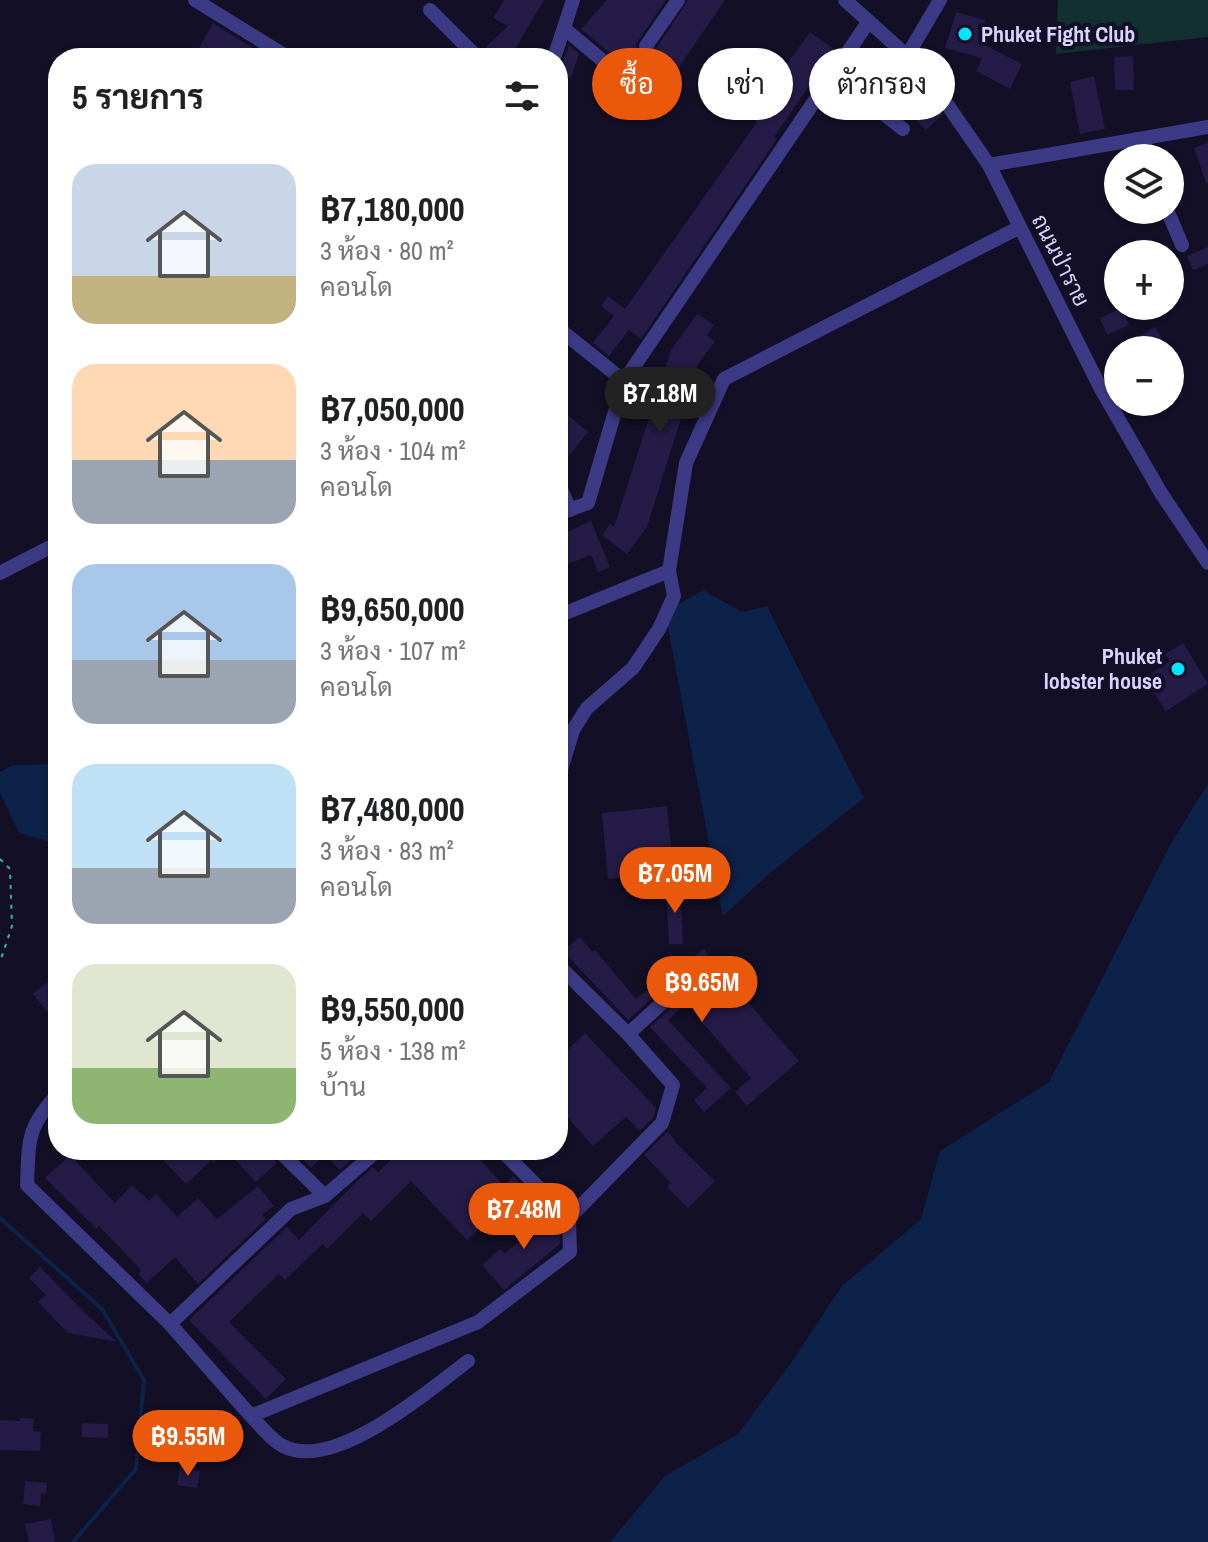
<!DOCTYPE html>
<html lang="th">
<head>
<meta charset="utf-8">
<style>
  :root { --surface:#fff; --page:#f6f6f6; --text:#202124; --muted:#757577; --accent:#ea580c }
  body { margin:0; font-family:"Archivo Narrow",Sarabun,sans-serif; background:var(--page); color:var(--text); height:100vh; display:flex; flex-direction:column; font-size:30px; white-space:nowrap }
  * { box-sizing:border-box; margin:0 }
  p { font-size:26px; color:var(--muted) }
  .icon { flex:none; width:44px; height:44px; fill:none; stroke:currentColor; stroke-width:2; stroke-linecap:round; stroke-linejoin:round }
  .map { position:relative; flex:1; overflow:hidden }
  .drawer { position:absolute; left:48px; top:48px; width:520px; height:1112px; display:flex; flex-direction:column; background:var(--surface); border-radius:32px; box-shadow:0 2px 6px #0004 }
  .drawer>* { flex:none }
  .hud { position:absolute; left:592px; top:48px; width:496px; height:72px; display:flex; gap:16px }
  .fabs { position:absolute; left:1104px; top:144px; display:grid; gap:16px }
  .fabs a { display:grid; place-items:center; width:80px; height:80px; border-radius:50%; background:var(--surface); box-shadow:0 2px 6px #0004; font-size:40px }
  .price { position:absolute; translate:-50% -68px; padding:0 18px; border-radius:28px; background:var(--accent); color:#fff; font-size:26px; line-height:52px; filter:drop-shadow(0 2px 4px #0008) }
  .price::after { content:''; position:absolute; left:50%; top:48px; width:24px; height:18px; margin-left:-12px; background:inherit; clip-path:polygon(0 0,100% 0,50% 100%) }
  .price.on { background:#222; color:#fff }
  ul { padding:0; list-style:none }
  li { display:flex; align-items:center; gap:24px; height:200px; padding:0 24px }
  li span { display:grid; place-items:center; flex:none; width:224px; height:160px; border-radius:24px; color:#555 }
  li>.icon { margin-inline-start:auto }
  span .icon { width:96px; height:96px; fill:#fffc; stroke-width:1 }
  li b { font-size:34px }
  h2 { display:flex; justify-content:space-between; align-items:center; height:96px; padding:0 24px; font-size:34px }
  .chip { padding:0 28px; border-radius:36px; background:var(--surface); box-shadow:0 2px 6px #0004; font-size:28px; line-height:72px }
  .chip.on { background:var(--accent); color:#fff }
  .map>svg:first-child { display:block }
</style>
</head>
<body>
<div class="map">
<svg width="1208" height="1542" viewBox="0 0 1208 1542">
  <rect width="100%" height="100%" fill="#130f26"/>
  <path fill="#12302f" d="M1058,0H1208V37L1056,54Z"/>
  <path fill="#0c2248" d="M703,590L742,612L767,606L864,798L769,874L723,916L665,612Z
    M58,764V844L19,833L0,793V772L13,765Z
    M1208,784V1542H610L665,1476L738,1434L793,1360L842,1286L921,1219L940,1151L1049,1082L1173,840Z"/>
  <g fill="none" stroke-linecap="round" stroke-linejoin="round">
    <path stroke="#0c2248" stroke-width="4" d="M0,1218L102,1309L144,1380L136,1469L73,1542"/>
  </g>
  <path fill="#241b47" d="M504,0H544L515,49L523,58H496L486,47L508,26L493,18Z
    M607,0H666L636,44L637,51L646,56L654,52L688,0H725L677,70L667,63L649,86L645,83L636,106L619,100L631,78V71L581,29Z
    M956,12L985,20L979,42L1022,64L1010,89L976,71L982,58L945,48Z
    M213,23L261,53L258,58H218L199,48Z
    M810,32L834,49L774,137L777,139L641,339L629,330L609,356L593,343L614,316L601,306L608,296L625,309L757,122L749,117Z
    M569,45L579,54L571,78L559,73Z
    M1133,56L1134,90H1115L1114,57Z
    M1094,76L1105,129L1080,134L1070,82Z
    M928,95L942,115L926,130L909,113Z
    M1208,143V183H1206L1194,148Z
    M1208,247V264L1193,270L1187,256Z
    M1122,308L1129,325L1107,335L1100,318Z
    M697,314L714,325L707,335L715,341L698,364L647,527L627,554L602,535L610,524L614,527L671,350Z
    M1155,327L1166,346L1159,350H1145L1138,337Z
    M1142,402H1175L1151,417Z
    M558,407L588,432L569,456L558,447Z
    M591,521L610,567L598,572L591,555L558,568V536Z
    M1183,643L1208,684L1166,711L1144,678L1170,661L1165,654Z
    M667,806L672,859L649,861L651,886L630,888L629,877L608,879L602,813Z
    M680,886L683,944H669L666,887Z
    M580,937L592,952L595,950L636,999L673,969L675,971L704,949L713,962L799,1061L747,1106L735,1092L751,1078L686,1004L668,1020L731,1088L704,1112L694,1100L707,1088L650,1027L699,983L702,978L700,970L694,966L686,968L628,1020L563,951Z
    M52,978L58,984V1025L33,994Z
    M585,1033L656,1108L653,1118L640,1131L626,1117L593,1146L558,1107V1059Z
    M668,1131L675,1140L674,1141L715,1181L688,1208L667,1187L671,1183L644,1155Z
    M175,1150H266L277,1163L256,1182L227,1151L214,1163L211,1161L186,1184L164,1161Z
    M294,1150H356L359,1153L340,1170L325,1155L311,1168Z
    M402,1150H471L504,1185L513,1176L523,1186L467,1240L411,1181L371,1221L363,1213L327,1249L323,1244L285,1280L279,1274L229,1322L286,1379L266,1399L189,1320L287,1227L299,1240L353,1185L373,1167L378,1172Z
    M70,1155L115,1203L132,1185L149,1201L156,1194L177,1217L198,1198L217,1219L258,1186L274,1206L262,1215L266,1219L198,1284L175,1257L147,1283L138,1274L141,1270L99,1226L97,1229L45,1178Z
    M538,1211L560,1235V1244L504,1290L482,1265L500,1249L504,1254L525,1236L518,1228Z
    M40,1267L82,1310L117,1342L68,1333L38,1302L46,1295L29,1278Z
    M20,1418L34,1419L33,1431L41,1432L40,1451L0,1450V1420L20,1421Z
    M82,1423L108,1424V1438L82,1437Z
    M180,1467L200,1471L197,1488L177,1485Z
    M25,1481L47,1483L46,1494L41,1493L40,1506L23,1504Z
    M51,1519L55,1542H29L25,1524Z"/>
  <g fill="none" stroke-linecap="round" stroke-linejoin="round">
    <path stroke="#2fb8b0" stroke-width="2" stroke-dasharray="4 6" stroke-linecap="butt" d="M0,859L10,869L12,926L0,962"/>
    <path stroke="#3d3a85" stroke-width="14" d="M195,0L289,58
      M845,0L924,71L989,165L1101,389L1161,493L1208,563
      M430,10L478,58
      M565,29L621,76
      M646,46L678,0
      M907,56L940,0
      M554,58L573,0
      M833,74L903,129
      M1137,139L1145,158
      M989,165L1208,127
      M1167,210L1182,245
      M558,328L624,381
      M558,482L570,510
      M558,514L588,503L624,381L869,21
      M0,573L58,543
      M558,616L669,571L686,463L724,379L1020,227
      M558,780L573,730L587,708L633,668L659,629L674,596L669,571
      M628,1034L692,976
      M58,1094C26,1128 29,1141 27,1185L170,1324L291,1209L325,1196L378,1150
      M278,1150L325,1196
      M501,1150L569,1218L662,1123L673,1085L628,1034L558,965
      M170,1324L251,1416L478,1322L570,1252L569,1218
      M251,1416C260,1425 271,1440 283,1446C334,1473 429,1390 468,1361"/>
  </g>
  <g fill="#00e5ff" stroke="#130f26" stroke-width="3">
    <circle cx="965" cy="34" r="8"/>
    <circle cx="1178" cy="669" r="8"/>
  </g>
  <g text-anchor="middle" stroke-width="8" stroke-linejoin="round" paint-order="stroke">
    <g font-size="22" font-weight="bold" fill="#d9d4ff" stroke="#130f26" text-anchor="start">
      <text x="981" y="42">Phuket Fight Club</text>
      <text x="1162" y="664" text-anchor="end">Phuket<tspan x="1162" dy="25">lobster house</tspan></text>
    </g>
    <g font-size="22" fill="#d9d4ff" stroke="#130f26">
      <text transform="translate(1061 260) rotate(63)" y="8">ถนนป่าราย</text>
    </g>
  </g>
</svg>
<div class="fabs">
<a><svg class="icon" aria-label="layers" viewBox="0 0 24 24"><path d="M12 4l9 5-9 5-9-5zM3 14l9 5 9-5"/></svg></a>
<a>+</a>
<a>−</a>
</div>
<b class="price on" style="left:660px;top:435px">฿7.18M</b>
<b class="price" style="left:675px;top:915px">฿7.05M</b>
<b class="price" style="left:702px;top:1024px">฿9.65M</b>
<b class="price" style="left:524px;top:1251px">฿7.48M</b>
<b class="price" style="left:188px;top:1478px">฿9.55M</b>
<div class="hud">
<a class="chip on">ซื้อ</a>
<a class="chip">เช่า</a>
<a class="chip">ตัวกรอง</a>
</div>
<section class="drawer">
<h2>5 รายการ<svg class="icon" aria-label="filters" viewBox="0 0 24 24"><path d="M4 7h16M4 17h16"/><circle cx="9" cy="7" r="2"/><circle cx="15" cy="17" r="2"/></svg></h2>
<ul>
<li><span style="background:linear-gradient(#c9d6e8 70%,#c2b280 0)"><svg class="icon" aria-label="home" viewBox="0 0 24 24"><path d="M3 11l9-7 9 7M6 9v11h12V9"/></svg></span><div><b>฿7,180,000</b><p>3 ห้อง · 80 m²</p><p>คอนโด</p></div></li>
<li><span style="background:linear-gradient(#ffd9b3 60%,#9aa5b1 0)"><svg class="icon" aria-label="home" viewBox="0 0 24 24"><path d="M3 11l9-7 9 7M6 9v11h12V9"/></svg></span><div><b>฿7,050,000</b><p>3 ห้อง · 104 m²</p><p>คอนโด</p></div></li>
<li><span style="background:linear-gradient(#a9c7e8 60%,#9aa5b1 0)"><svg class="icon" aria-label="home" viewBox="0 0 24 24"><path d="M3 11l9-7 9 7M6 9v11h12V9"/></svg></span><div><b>฿9,650,000</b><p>3 ห้อง · 107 m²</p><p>คอนโด</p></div></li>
<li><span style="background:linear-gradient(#bfe0f5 65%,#9aa5b1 0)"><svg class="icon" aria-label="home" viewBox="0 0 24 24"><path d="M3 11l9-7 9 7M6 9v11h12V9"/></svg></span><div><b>฿7,480,000</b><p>3 ห้อง · 83 m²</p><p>คอนโด</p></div></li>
<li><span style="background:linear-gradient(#dfe7d0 65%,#8fb573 0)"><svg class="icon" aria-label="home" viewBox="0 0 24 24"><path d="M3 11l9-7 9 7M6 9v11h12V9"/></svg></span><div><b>฿9,550,000</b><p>5 ห้อง · 138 m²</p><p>บ้าน</p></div></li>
</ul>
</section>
</div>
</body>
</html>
